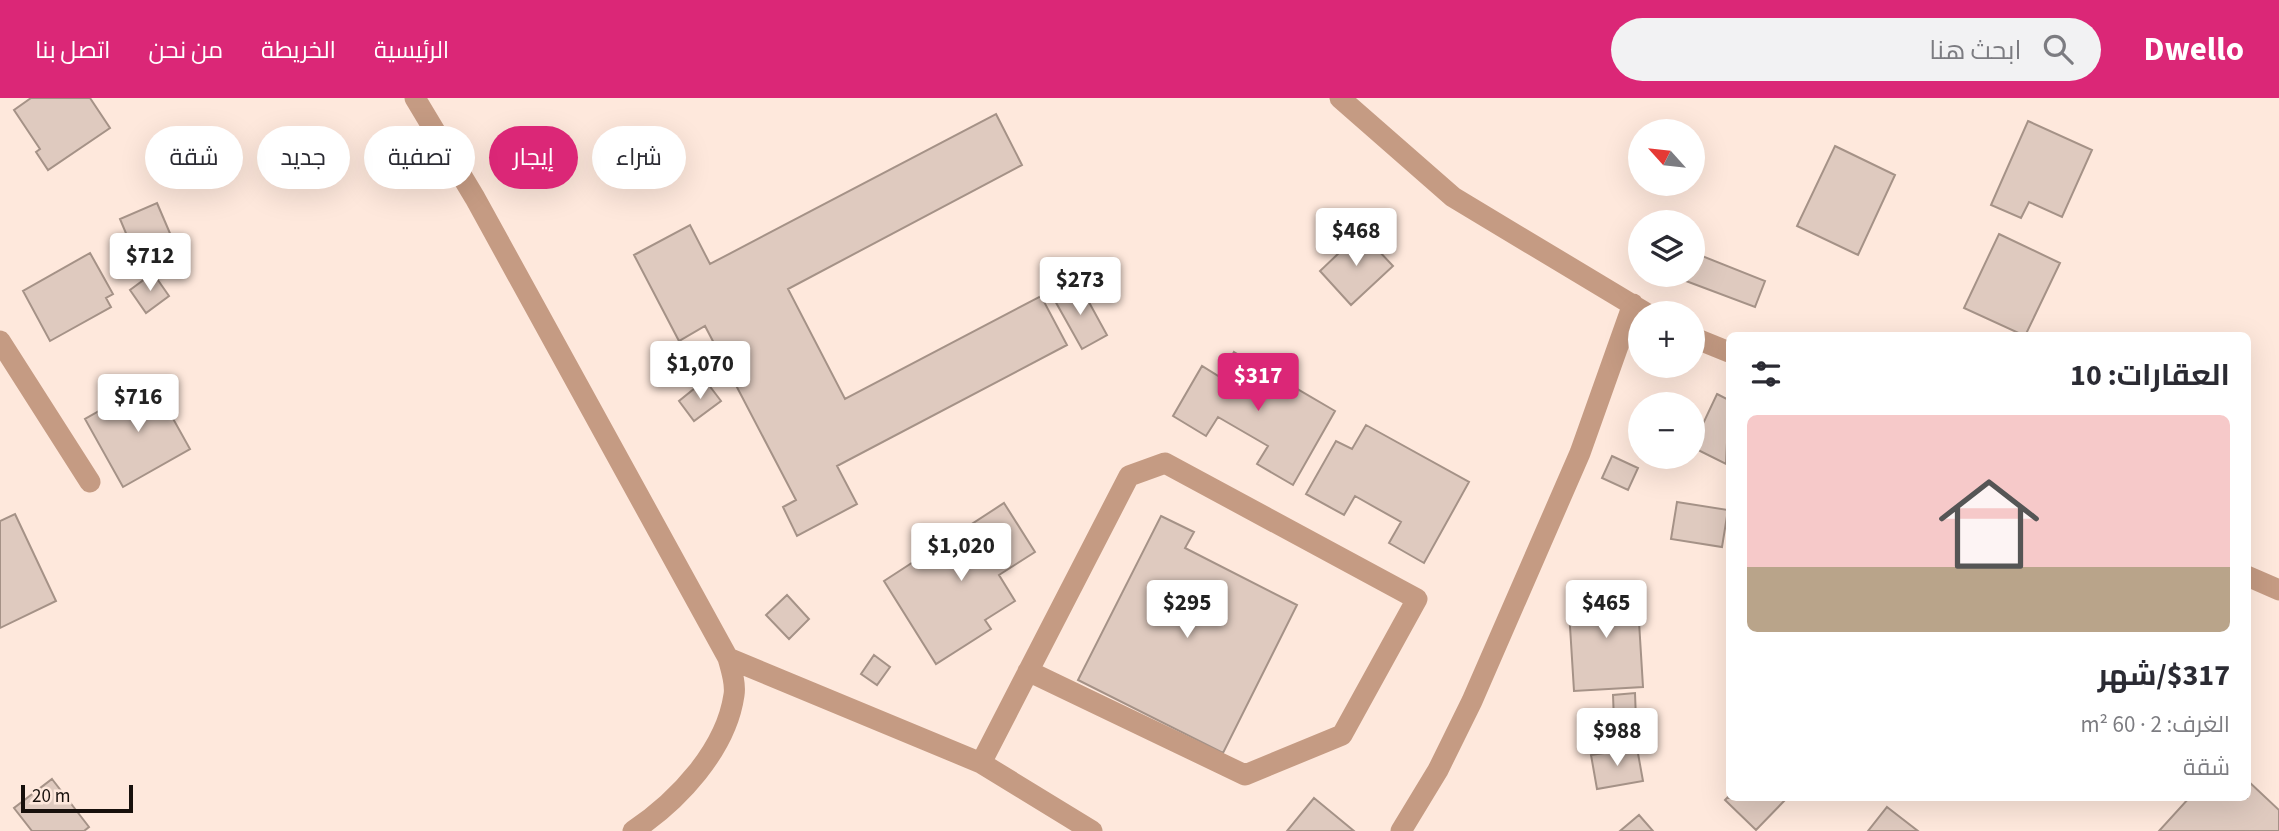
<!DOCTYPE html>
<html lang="ar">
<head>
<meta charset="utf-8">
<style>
  :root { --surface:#fff; --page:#f2f2f3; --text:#2b2b33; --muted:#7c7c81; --line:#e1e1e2; --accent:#db2777 }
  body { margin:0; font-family:"Source Sans 3",Cairo,sans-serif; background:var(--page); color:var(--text); direction:rtl; height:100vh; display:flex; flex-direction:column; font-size:26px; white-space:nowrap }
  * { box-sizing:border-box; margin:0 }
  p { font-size:23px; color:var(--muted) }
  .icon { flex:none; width:38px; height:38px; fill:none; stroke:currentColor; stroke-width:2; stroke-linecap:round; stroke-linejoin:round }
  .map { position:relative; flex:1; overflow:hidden; direction:ltr }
  .drawer { position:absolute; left:1726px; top:234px; width:525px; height:469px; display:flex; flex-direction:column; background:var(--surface); border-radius:10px; box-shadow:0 7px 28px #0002; direction:rtl }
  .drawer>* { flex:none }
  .top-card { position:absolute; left:21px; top:28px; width:665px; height:63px; direction:rtl; display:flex; gap:14px }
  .needle { width:46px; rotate:297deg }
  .tools { position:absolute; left:1628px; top:21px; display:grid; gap:14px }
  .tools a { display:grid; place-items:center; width:77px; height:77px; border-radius:50%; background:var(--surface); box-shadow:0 7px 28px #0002; font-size:35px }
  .scale { position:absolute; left:21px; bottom:18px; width:112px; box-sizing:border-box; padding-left:7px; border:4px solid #17100c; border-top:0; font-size:19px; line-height:24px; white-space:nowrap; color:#17100c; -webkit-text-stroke:5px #fee8dc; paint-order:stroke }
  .price { position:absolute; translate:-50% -60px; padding:0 16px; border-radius:7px; background:#fff; color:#222; font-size:23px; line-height:46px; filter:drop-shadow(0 2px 4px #0008) }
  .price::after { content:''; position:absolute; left:50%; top:42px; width:21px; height:16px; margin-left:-10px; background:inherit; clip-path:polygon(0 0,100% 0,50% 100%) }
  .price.active { background:var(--accent); color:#fff }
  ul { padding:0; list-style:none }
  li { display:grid; align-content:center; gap:14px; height:371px; padding:0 21px }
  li+li { border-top:2px solid var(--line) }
  li span { display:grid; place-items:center; height:217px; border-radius:10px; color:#555 }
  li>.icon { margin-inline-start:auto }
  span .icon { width:126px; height:126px; fill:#fffc; stroke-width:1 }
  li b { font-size:30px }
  h2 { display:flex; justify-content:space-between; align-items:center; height:84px; padding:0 21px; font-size:30px }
  .chip { padding:0 24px; border-radius:32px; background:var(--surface); box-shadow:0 7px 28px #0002; font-size:24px; line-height:63px }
  .chip.active { background:var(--accent); color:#fff }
  header { display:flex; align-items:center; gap:42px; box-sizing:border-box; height:98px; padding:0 35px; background:var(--accent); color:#fff }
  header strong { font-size:33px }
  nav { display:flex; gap:38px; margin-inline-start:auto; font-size:24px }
  .search { width:490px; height:63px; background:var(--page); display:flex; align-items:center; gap:18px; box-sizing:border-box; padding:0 24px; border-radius:38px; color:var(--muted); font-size:26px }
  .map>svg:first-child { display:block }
</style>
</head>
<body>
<header>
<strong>Dwello</strong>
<div class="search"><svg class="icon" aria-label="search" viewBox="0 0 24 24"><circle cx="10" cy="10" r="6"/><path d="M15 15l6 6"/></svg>ابحث هنا</div>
<nav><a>الرئيسية</a><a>الخريطة</a><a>من نحن</a><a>اتصل بنا</a></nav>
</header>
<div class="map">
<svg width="2279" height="733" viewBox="0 0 2279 733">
  <rect width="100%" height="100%" fill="#fee8dc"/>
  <path fill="#dfcabf" stroke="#a59287" stroke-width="2" d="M31,0H90L110,30L48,72L36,54L40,51L14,12Z
    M996,16L1022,67L788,191L845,301L1041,198L1067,247L837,368L857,406L797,438L783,409L796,402L705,228L679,243L634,157L690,127L710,166Z
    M2028,23L2092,52L2062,119L2029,104L2021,120L1991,107Z
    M1835,48L1895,77L1858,157L1797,128Z
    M157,105L175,147L138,164L120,121Z
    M1361,134L1393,168L1351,207L1320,173Z
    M1999,136L2060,165L2025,238L1964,210Z
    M1692,154L1765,183L1755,209L1670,177H1692Z
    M90,155L113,196L106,200L111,209L50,243L23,193Z
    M153,175L169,198L146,215L130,192Z
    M1079,186L1107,237L1082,251L1054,201Z
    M1234,254L1335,313L1293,387L1257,366L1268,348L1218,319L1206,338L1173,318L1202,268L1220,279Z
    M705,282L721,303L694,323L679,303Z
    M152,283L190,351L123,389L85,321Z
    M1717,296L1729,302L1726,366L1692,349Z
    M1366,327L1469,384L1424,465L1389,445L1401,424L1355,398L1344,417L1306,396L1336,343L1352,351Z
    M1612,358L1638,370L1628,392L1602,380Z
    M1677,404L1728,412L1722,449L1671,441Z
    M1004,405L1035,454L999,477L1015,503L985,522L991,531L936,566L884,483Z
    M15,416L56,503L0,530V423Z
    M1161,418L1194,434L1185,450L1297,507L1223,655L1078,582Z
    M1637,491L1643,589L1574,593L1568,496Z
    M787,497L809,521L789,541L766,517Z
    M874,557L890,569L877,587L861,576Z
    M1635,595L1637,649L1615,650L1613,597Z
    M1637,650L1643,683L1597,691L1591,657Z
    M52,681L89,729L84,733H32L14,710Z
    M2247,682L2279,712V733H2159L2189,700H2247Z
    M1729,698V700H1787L1756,732L1725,702Z
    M1314,700L1354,733H1287Z
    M1887,709L1918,733H1868Z
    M1639,717L1653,733H1620Z"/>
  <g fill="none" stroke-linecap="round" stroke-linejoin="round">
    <path stroke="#c59b83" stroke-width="21" d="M415,0L475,100L728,560C731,571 736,585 734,597C726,652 678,703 633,733
      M1340,0L1453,99L1646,215
      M1692,239L1729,254
      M0,243L90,384
      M2247,478L2279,492
      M728,560L981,665L1092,733
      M981,665L1129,378L1165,365L1417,501L1342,637L1245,677L1028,573
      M1401,733L1438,672L1472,603L1580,355L1633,206"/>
  </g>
</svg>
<div class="tools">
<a><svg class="needle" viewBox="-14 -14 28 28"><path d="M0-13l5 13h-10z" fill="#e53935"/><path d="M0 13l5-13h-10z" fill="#7c7c81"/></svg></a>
<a><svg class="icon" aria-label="layers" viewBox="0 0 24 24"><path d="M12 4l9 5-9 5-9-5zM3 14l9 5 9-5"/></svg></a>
<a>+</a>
<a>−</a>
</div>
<div class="scale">20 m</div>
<b class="price" style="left:1356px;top:170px">$468</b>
<b class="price" style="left:150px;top:195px">$712</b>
<b class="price" style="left:1080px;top:219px">$273</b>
<b class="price" style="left:700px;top:303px">$1,070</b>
<b class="price active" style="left:1258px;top:315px">$317</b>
<b class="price" style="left:138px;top:336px">$716</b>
<b class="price" style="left:961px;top:485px">$1,020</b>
<b class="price" style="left:1187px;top:542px">$295</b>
<b class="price" style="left:1606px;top:542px">$465</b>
<b class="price" style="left:1617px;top:670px">$988</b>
<div class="top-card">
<a class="chip">شراء</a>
<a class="chip active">إيجار</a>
<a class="chip">تصفية</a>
<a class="chip">جديد</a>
<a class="chip">شقة</a>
</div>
<section class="drawer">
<h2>العقارات: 10<svg class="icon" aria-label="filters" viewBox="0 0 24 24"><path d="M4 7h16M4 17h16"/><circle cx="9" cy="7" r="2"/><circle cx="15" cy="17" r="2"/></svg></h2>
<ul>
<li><span style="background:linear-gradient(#f6c9c9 70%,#b9a48a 0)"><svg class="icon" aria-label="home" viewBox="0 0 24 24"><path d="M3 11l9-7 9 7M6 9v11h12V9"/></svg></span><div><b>$317/شهر</b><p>الغرف: 2 · 60 m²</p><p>شقة</p></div></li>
</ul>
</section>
</div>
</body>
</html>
